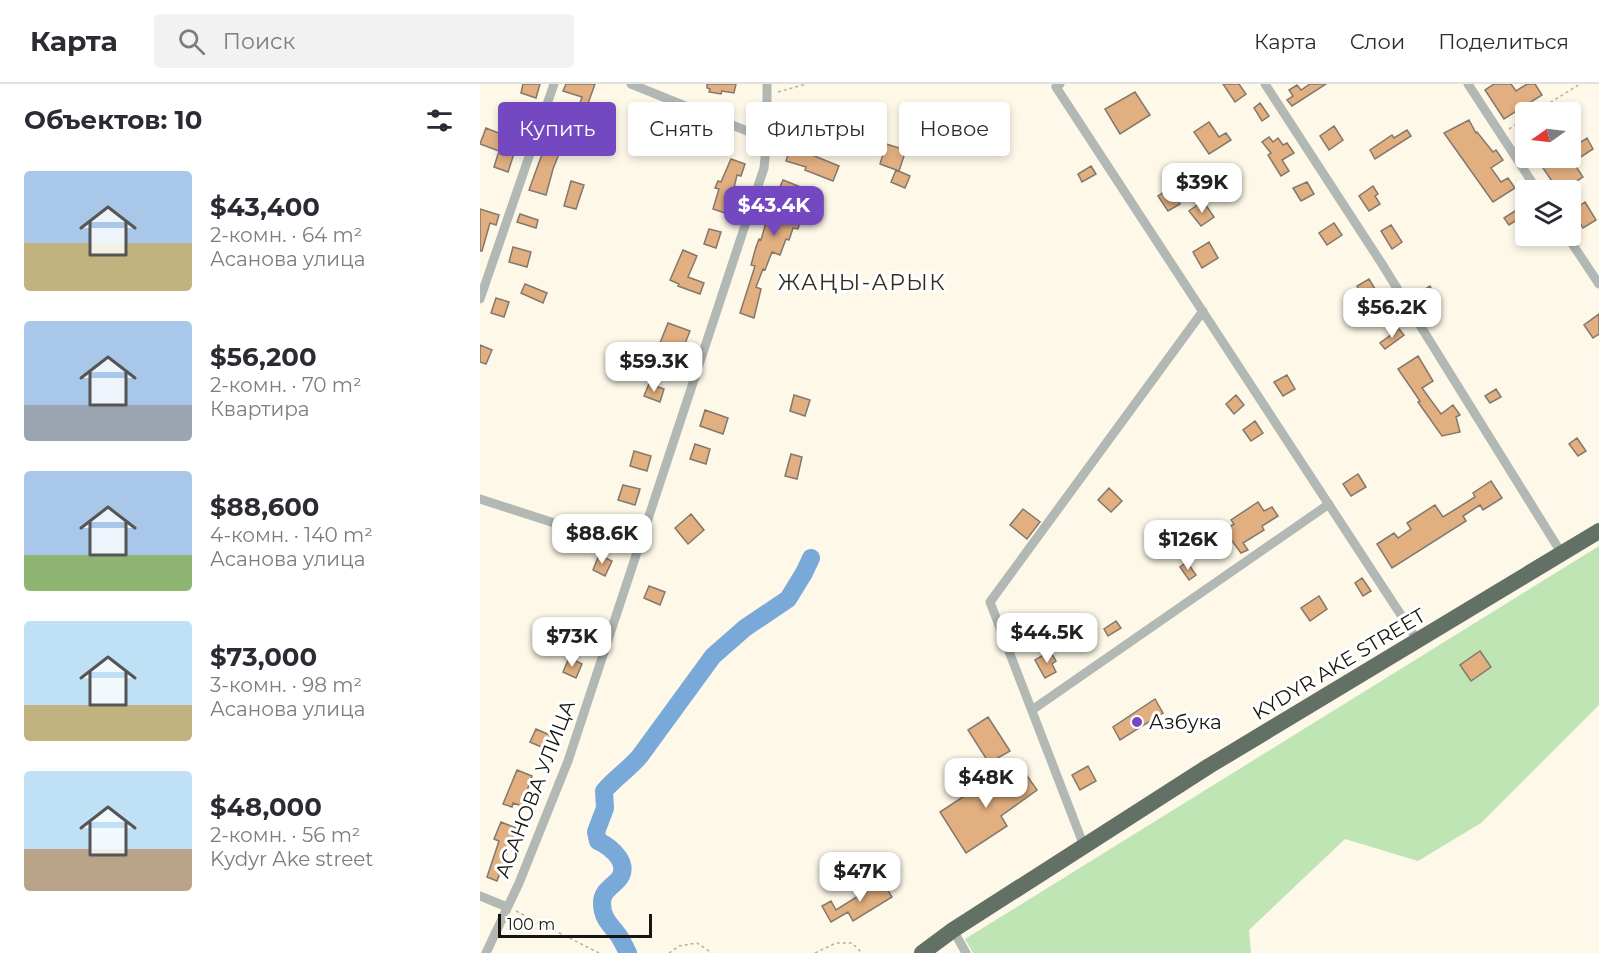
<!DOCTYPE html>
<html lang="ru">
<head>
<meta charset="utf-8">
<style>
  :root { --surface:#fff; --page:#f2f2f3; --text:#2b2b33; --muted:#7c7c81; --line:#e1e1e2; --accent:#7448c1 }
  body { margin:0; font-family:Montserrat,sans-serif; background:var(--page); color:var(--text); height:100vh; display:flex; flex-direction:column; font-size:22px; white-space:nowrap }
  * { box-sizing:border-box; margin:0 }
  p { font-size:20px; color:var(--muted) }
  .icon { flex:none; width:33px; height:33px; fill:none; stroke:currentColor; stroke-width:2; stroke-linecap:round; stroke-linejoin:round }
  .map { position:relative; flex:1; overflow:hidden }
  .details { display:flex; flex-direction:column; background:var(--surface); width:480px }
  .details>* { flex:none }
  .top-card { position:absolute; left:18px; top:18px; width:570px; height:54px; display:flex; gap:12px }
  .needle { width:39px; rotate:256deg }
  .buttons { position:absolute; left:1035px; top:18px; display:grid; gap:12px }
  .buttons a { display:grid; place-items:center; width:66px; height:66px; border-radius:6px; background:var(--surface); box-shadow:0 3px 9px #0003; font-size:30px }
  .scale { position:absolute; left:18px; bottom:15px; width:154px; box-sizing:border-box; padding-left:6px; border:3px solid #171510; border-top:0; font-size:16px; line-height:21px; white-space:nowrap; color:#171510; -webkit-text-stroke:4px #fff; paint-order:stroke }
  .price { position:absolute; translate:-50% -51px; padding:0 14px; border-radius:12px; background:#fff; color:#222; font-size:20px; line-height:39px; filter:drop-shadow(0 2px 3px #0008) }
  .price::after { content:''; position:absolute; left:50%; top:36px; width:18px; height:14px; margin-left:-9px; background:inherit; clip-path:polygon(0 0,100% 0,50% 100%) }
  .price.current { background:var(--accent); color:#fff }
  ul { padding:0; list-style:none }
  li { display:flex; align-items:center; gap:18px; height:150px; padding:0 24px }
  li span { display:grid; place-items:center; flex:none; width:168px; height:120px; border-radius:6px; color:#555 }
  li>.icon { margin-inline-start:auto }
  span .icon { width:72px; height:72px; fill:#fffc; stroke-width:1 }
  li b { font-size:26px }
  h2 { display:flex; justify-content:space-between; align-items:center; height:72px; padding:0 24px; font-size:26px }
  .chip { padding:0 21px; border-radius:6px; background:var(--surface); box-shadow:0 3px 9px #0003; font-size:21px; line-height:54px }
  .chip.current { background:var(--accent); color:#fff }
  header { display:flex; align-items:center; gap:36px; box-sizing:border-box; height:84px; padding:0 30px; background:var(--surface); border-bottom:2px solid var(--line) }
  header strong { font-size:28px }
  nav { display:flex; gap:33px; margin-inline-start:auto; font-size:21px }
  .search { width:420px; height:54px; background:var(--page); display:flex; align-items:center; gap:15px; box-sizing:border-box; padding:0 21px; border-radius:6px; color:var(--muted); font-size:22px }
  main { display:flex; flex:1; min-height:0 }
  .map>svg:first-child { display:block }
</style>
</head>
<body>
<header>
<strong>Карта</strong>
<div class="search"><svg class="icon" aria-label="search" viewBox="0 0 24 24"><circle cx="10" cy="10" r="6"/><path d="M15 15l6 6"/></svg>Поиск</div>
<nav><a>Карта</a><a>Слои</a><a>Поделиться</a></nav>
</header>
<main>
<section class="details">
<h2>Объектов: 10<svg class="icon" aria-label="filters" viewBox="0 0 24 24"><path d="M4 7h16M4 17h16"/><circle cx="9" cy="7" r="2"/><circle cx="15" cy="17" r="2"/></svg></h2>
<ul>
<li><span style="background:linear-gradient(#a9c7e8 60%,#c2b280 0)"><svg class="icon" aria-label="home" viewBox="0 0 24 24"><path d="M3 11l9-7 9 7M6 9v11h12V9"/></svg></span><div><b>$43,400</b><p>2-комн. · 64 m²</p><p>Асанова улица</p></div></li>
<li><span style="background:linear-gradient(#a9c7e8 70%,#9aa5b1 0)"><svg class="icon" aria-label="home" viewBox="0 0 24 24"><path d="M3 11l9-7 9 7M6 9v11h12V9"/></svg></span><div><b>$56,200</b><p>2-комн. · 70 m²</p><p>Квартира</p></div></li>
<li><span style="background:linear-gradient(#a9c7e8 70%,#8fb573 0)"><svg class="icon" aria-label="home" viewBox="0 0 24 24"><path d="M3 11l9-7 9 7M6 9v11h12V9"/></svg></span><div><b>$88,600</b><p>4-комн. · 140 m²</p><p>Асанова улица</p></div></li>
<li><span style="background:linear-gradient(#bfe0f5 70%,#c2b280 0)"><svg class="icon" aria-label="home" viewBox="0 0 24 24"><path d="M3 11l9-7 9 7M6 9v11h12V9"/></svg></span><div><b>$73,000</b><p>3-комн. · 98 m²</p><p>Асанова улица</p></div></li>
<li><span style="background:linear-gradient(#bfe0f5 65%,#b9a48a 0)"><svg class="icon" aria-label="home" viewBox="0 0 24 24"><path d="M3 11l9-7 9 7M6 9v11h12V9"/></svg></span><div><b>$48,000</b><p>2-комн. · 56 m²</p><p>Kydyr Ake street</p></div></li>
</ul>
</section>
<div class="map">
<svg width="1119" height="869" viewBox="0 0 1119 869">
  <rect width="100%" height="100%" fill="#fdf8e8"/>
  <path fill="#bfe5b4" d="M1119,462V621L1001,739L938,777L865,755L769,846L771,869H493L485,855Z"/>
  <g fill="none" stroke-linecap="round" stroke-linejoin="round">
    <path stroke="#79a9d8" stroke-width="18" d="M148,869C145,863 142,857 139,852C131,841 122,835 122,819C122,808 130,804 137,797C153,781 131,763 118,757L116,748L125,724L124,707C135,694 149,685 160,672L233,572L265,544L308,515L324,489L331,474"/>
  </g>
  <path fill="#e1af80" stroke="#83786d" stroke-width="1.5" d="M43,0H60L56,14L41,9Z
    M86,0H115L105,28L98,25L102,13L83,7Z
    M227,0H256L254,9L242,7L241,10L229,8L230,5L227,4Z
    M743,0H759L766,10L755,18Z
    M830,0H846L812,22L807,16L813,12L809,6L817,1L821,6Z
    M1014,0H1031L1036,7L1047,0H1055L1062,11L1024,35L1005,6Z
    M655,8L670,31L640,50L625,25Z
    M780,19L789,32L782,37L774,24Z
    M171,22L183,26L178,39L166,34Z
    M34,29L49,36L44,49L41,48L28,88L14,83L19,67L0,60L6,44L26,52Z
    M989,36L996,49L997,48L1013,68L1016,66L1023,76L1011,84L1021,98L1028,94L1035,104L1013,118L964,49Z
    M729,38L739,53L746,49L751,56L729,70L714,48Z
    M73,40L89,45L73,85L66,111L49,106Z
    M854,42L863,56L849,66L840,52Z
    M927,46L931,52L895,75L890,66L912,51L914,54Z
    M314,51L336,58L332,71L359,82L353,97L325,86L326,83L306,77Z
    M789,53L793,58L798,54L803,61L807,59L814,69L802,76L809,87L801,92L788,71L791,69L782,58Z
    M1107,54L1113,65L1093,78L1103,93L1083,106H1078L1063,84L1080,74H1090V65Z
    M406,60L426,66L419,87L400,80Z
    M251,75L265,80L261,92L257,91L248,130L233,125L239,105L235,104L238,97L241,98Z
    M611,82L616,90L602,98L598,90Z
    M416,86L430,92L425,104L411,98Z
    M303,96L328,106L319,130L322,131L318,145L313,144L309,156L306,155L300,171L292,168L285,186L283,185L276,203L281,205L274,234L260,229L275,182L271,181L276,163L279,155L281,156L291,121H292Z
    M91,97L104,101L96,125L84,122Z
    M827,98L834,110L821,117L813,104Z
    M893,102L898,110L895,112L900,120L889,127L879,112Z
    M690,104L700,120L688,127L678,112Z
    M723,117L734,133L721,142L709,127Z
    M1105,118L1116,136L1103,144L1092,127Z
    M1046,120V130L1029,141L1024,134Z
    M0,125L19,131L16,141L10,139L2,167H0Z
    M40,130L58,136L56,144L37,138Z
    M854,139L862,151L847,161L839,149Z
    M911,141L922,158L912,165L901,147Z
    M229,145L241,148L236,164L224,160Z
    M729,158L738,174L722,184L713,168Z
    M33,163L51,168L47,183L29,178Z
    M203,166L217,172L208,193L224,199L220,210L198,202L199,200L190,196Z
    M889,195L910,230L900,237L891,224L889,226L877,202Z
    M45,200L67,209L63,219L41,209Z
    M950,202L956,213L943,220L937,210Z
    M16,214L29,218L24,233L11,229Z
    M1119,230V250L1113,254L1104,241Z
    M188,239L210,247L202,267L180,259Z
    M919,245L924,251L905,265L900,259Z
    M0,261L12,266L6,280L0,278Z
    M938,272L953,297L942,304L961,330L973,321L980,331L976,333L980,348L962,352L938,318L940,317L918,285Z
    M807,291L815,305L803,312L794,298Z
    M169,300L184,305L180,318L164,312Z
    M1016,305L1021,313L1010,319L1005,312Z
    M314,311L330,316L325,332L310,327Z
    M756,311L764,321L754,330L746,320Z
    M225,326L248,334L243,350L220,342Z
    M775,337L783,349L771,357L763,346Z
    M1097,354L1106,367L1098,372L1089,360Z
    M215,360L230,365L226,380L210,375Z
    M154,367L171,372L167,387L150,382Z
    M311,370L322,373L317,395L305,392Z
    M878,390L886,403L871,412L863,400Z
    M1011,397L1022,414L1003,426L1000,421L983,432L986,437L912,484L897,460L914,449L918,454L931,445L927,439L955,421L963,433L995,413L993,409Z
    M143,401L160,405L155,421L138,416Z
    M629,404L642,417L631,428L618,416Z
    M778,418L784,427L792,423L798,432L782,442L784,446L763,459L768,466L761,469L744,446L754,440L751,436Z
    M543,425L560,438L547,455L530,441Z
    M211,430L224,446L208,460L195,444Z
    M119,471L132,477L125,492L113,486Z
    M707,478L716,491L709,496L700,483Z
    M882,494L891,507L883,512L875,499Z
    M169,502L185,508L180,521L164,514Z
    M839,512L847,525L830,537L821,524Z
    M636,537L641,544L628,552L624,545Z
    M97,538L113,546L106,559L90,551Z
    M570,567L576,577L572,580L576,588L565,594L555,576Z
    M1000,567L1011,583L991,597L980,581Z
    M89,574L102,580L96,594L83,588Z
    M675,615L683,629L640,656L633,643Z
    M508,633L530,667L509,679L488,646Z
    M56,645L72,652L66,665L50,658Z
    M608,682L616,697L600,706L592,691Z
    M541,683L557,706L521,732L527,742L486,769L460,728L501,701L505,708Z
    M37,686L52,692L42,722L33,719L32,723L23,720Z
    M21,738L36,744L17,797L7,793L19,757L14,755Z
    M402,797L412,813L373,837L368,828L351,838L342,822L351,817L356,826Z"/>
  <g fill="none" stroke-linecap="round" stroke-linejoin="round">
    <path stroke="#b4b0a3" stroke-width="1.5" stroke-dasharray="3 3" stroke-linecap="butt" d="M298,8L326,0
      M1055,28L1100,0
      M1029,45L1046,34
      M36,827L119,869
      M189,869L199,862L217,859L232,869
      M335,869L356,859H372L382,869"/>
    <path stroke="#b2b8b4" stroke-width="9" d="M151,0L287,55
      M580,0L576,3L938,557
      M785,0L902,180L1082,470
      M988,0L1057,106
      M1087,152L1119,200
      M0,215L74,0
      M0,415L158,466
      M552,626L849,420
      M604,762L510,518L723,227
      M0,812L27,823
      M473,846L486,869
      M6,869L39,799L88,677L284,84L287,55V0"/>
    <path stroke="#637066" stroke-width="16" d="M442,869L473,846L729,682L1119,447"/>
  </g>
  <circle fill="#7448c1" stroke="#fff" stroke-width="2" cx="657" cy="638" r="6"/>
  <g text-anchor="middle" stroke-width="6" stroke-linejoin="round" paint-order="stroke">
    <g font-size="20" fill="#171510" stroke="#fff">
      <text transform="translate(859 580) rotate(-31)" y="7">KYDYR AKE STREET</text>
      <text transform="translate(55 705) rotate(-69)" y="7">АСАНОВА УЛИЦА</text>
    </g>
    <g font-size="20" fill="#171510" stroke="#fff" text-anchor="start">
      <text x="669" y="645">Азбука</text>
    </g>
    <g font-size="22" letter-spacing="1.5" fill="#312d21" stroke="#fff">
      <text x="382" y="206">ЖАҢЫ-АРЫК</text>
    </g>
  </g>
</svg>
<div class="buttons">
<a><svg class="needle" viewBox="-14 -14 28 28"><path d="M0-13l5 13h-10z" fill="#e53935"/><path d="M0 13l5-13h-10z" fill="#7c7c81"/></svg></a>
<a><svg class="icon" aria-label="layers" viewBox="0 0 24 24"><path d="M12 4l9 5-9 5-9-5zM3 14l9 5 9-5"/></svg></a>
</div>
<div class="scale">100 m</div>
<b class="price" style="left:722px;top:130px">$39K</b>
<b class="price current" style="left:294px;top:153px">$43.4K</b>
<b class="price" style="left:912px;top:255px">$56.2K</b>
<b class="price" style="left:174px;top:309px">$59.3K</b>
<b class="price" style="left:122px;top:481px">$88.6K</b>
<b class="price" style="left:708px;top:487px">$126K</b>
<b class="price" style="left:567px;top:580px">$44.5K</b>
<b class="price" style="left:92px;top:584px">$73K</b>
<b class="price" style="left:506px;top:725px">$48K</b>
<b class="price" style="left:380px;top:819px">$47K</b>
<div class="top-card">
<a class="chip current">Купить</a>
<a class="chip">Снять</a>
<a class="chip">Фильтры</a>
<a class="chip">Новое</a>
</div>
</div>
</main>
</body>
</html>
